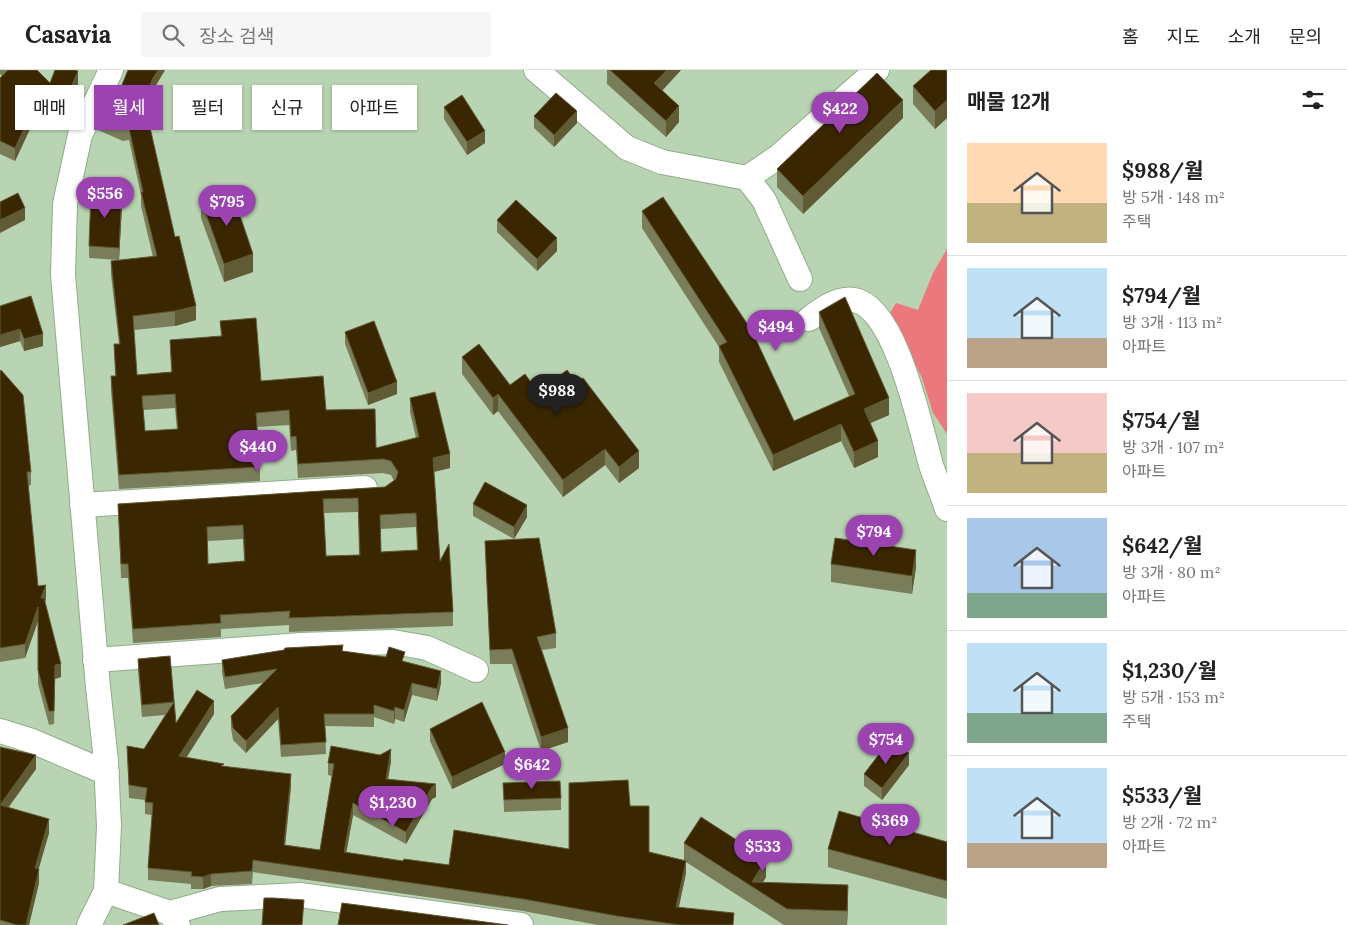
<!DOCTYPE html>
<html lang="ko">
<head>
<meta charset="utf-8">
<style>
  :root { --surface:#fff; --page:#f6f6f6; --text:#222; --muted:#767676; --line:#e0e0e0; --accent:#9b44b1 }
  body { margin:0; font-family:Lora,"Noto Sans KR",serif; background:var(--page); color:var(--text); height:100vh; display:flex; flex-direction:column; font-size:19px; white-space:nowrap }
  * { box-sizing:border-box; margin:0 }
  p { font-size:16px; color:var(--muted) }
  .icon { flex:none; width:28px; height:28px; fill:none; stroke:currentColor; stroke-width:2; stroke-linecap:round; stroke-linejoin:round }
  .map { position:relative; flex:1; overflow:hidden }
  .drawer { display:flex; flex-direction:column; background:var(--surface); width:400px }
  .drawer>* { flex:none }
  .banner { position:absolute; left:15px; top:15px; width:475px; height:45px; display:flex; gap:10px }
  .price { position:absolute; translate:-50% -42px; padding:0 11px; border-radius:18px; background:var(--accent); color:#fff; font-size:16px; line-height:32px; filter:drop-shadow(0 1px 2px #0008) }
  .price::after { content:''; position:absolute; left:50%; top:30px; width:15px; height:11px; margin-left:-8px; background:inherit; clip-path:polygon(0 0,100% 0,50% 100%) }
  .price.selected { background:#222; color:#fff }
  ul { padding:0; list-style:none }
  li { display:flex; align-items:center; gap:15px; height:125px; padding:0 20px }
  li+li { border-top:1px solid var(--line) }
  li span { display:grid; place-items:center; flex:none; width:140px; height:100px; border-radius:0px; color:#555 }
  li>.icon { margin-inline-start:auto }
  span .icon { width:60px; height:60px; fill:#fffc; stroke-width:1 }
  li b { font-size:21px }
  h2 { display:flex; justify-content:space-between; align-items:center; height:60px; padding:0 20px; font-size:21px }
  .pill { padding:0 18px; border-radius:0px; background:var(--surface); box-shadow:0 1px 4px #0004; font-size:18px; line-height:45px }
  .pill.selected { background:var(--accent); color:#fff }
  header { display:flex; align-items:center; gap:30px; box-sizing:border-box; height:70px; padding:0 25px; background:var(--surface); border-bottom:1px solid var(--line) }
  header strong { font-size:24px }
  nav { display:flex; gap:28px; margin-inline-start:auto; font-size:18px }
  .search { width:350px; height:45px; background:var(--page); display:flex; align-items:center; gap:12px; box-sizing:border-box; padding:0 18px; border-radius:0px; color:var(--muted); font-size:19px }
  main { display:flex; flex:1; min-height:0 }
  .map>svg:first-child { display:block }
</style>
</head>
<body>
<header>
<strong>Casavia</strong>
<div class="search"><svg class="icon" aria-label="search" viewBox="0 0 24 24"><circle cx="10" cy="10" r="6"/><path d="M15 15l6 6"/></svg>장소 검색</div>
<nav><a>홈</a><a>지도</a><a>소개</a><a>문의</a></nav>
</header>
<main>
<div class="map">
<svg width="947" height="855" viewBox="0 0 947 855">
  <rect width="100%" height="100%" fill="#b9d4b2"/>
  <path fill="#ea787d" d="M947,179V364L933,343L922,308L890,243L896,233L918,240L933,203Z"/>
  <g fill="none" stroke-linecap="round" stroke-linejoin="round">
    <g stroke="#92ac8b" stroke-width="26">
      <path id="minor" d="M536,0L627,78L662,92L747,108L764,130L800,209
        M747,108L778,87L877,0
        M809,249C821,240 838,227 854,230C896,236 921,360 931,395C936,410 942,424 947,439
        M82,435L365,418
        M95,590L301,575L393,572L427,578L476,600
        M0,661L32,671L107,703
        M106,821L170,843L178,855
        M170,843L220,829L300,825L521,855
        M89,855L106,821L109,756L106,691L98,617L63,205L65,134L80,65L111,0"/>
    </g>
    <use href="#minor" stroke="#fff" stroke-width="24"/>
  </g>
  <path fill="#7a7d59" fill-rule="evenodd" d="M0,0H37L50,13L78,14L70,33L73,49L69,56L38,42L15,91L0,84V8L2,6L0,4Z
    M128,0H165L153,20L138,56L175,167L196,250L175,256L134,260L137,305L171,302L170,270L221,266L220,251L261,311L326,340L376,378L416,368L410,342V328L450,398L434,402L440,491L453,542V556L289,562V555L221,559V567L133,573L128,508H121L118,434L385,417L394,411L391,405L383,403L298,408L296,380L291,381L289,355L257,357L260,397V411L119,419L111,321V306H115L114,274H119L111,205V191L153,187L141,136V125L129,70L123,71L98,60V48L115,32ZM175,338L177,360L145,361L143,340ZM358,442L359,485L326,486L324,443ZM416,457L417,480L381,482V459ZM243,469L244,491L208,494V471Z
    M607,0H681L662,21L679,52L666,67L607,14Z
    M947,0V48L935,59L913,34V16Z
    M444,37L485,73L467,85L444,49Z
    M534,46L577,53L554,77L534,58Z
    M903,48L803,144L777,117V99Z
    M201,130L253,202L224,212L201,148Z
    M122,135L119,190L89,188V176Z
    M642,141L794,351L849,326L819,258V242L889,345L870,353L878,387L854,398L841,371L773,401L719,292V277L642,158Z
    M497,150L557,181L537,201L497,162Z
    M0,236L43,276L24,281L20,271L0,277Z
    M345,262L397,324L368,335L345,274Z
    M462,287L510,315L538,322L639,398L619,413L605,395L563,427L498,341L493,345L462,304Z
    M0,301L31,402V415L28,416L38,516L46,529L45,533L61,607L55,609L54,654L49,655L38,614V551L25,588L0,592Z
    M473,434L527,447L514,469L473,446Z
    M485,471L556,563V578L542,580L568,672L541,681L512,594H490Z
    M831,494L916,497L912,524L831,512Z
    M343,581L405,592L441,613L437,631L412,625L404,652L395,649L394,654L374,647V657L325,656L326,684L281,687L278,649L246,683L233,670L231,658V646L263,613L225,619L222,602V590Z
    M170,586L176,653L214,644L186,688L224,696L291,716L285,775L320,780L332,706L328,705V693L391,691L388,709L436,727L432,729L406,774L353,745L346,783L403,791L449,795L569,779L630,736L649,782L684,790V773L766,807L763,812L848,833L847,855H784L686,792V803L679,837L733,855H598L523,841L253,802L252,814L211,816L203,819H191V814L148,810V798L152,745L145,744V730L129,728L127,676L144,679L165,645L142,647L138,601V589Z
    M430,659L505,694L452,719L430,671Z
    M0,677L36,699L9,737L49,763L38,799L39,813L29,855H0Z
    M884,686L909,695L882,730L864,716V704Z
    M503,713L561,728V740L504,742Z
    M947,772V829L828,797V779Z"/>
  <path fill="#605a35" d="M158,0H165L153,20L132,70V58L153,8Z
    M667,0H681L654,29V13Z
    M78,1V14L66,42V29Z
    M38,28V42L15,91V78Z
    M903,30V48L803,144V126Z
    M947,30V48L935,59V41Z
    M73,36V49L69,56V42Z
    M679,36V52L666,67V51Z
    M577,41V53L554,77V65Z
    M485,61V73L467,85V72Z
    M122,123V135L119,190V178Z
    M25,138V150L0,163V150Z
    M557,168V181L537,201V189Z
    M253,184V202L224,212V194Z
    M196,236V250L175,256V241Z
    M20,259V271L0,277V265Z
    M43,264V276L24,281V269Z
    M397,312V324L368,335V323Z
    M498,324V341L493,345V328Z
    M889,328V345L864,356V339Z
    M841,354V371L773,401V385Z
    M878,371V387L854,398V382Z
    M605,379V395L563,427V410Z
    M639,381V398L619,413V397Z
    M450,384V398L433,402V388Z
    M527,435V447L514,469V457Z
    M916,480V497L912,524V506Z
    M46,515V529L41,542V528Z
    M38,537V551L25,588V574Z
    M61,594V607L55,609L54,654L55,595Z
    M441,601V613L437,631V619Z
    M412,613V625L404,652V640Z
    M214,631V644L179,699V686Z
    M278,637V649L246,683V671Z
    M395,637V649L394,654V641Z
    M568,658V672L541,681V667Z
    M391,679V691L386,721V709Z
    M505,682V694L452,719V707Z
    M909,683V695L882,730V718Z
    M36,685V699L0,748V735Z
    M291,704V716L284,787V775Z
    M436,714V727L432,729L406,774V762L432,717Z
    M353,733V745L344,795V782Z
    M49,749V763L35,812V798Z
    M766,789V807L758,820L752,812Z
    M686,791V803L676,849V837Z
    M39,799V813L29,855H26Z
    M211,804V816L203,819V807Z
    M848,815V833L847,855V841Z"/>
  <path fill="#3a2600" stroke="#605a35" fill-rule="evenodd" d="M8,0H37L50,13L55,0H75L78,1L66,29L73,36L69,42L38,28L15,78L0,71V8Z
    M128,0H158L153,8L133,57L123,58L98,48L107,29L115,32Z
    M610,0H667L654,13L679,36L666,51Z
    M931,0H947V30L935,41L913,16Z
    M877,3L903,30L803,126L777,99Z
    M556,23L577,41L554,65L534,46Z
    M462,25L485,61L467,72L444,37Z
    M149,53L175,167L179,166L196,236L175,241L133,246L137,305L172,302L170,270L222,266L220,251L256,248L261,311L323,306L326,340L375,339L376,378L419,367L410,328L435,322L450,384L433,388L440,491L449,474L453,542L289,548L290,541L220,545L221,553L133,559L128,494H121L118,434L385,417L396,409L398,402L391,391L383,389L298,394L296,366L291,367L289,340L256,343L260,397L119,405L111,306H116L114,274H120L111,191L157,186L141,122H143L129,58ZM175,324L178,359L145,361L142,326ZM358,428L360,485L326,486L323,429ZM416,443L418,480L381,482L380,445ZM243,455L245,491L208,494L207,457Z
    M231,119L253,184L224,194L201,130Z
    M91,121L122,123L119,178L89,176Z
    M18,123L25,138L0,150V132Z
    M663,127L752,261L794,351L855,324L819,242L845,227L889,328L864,339L878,371L854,382L841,354L773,385L719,276L727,272L642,141Z
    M516,130L557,168L537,189L497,150Z
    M31,226L43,264L24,269L20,259L0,265V236Z
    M374,251L397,312L368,323L345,262Z
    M479,274L510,315L525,304L538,322L567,300L577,313L583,308L639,381L619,397L605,379L563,410L498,324L493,328L462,287Z
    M1,300L23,325L31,402H27L38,516L46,515L41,528H44L61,594L55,595L54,641H49L38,600V537L25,574L0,578V301Z
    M485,412L527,435L514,457L473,434Z
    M539,468L556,563L537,567L568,658L541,667L512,579L490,580L485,471Z
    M835,468L916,480L912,506L831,494Z
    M343,575L342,581L386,587L389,577L405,582L402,591L441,601L437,619L412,613L404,640L395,637L394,641L374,635V644H324L326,672L281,675L278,637L246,671L233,658L231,646L277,599L225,607L222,590L284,580L285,578Z
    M170,586L176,653L197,620L214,631L179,686L224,694L221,696L291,704L284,775L320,780L334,694L328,693L331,676L380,685L391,679L386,709L436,714L432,717L406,762L353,733L344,782L403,791L404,789L449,795L454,760L569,779V713L628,710L630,736H649V782L686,791L676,837L734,843L733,855H680L617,846L523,829L253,790L252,801L211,804L203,807L191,806L192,802L148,798L153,733L145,732L147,718L129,715L127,676L144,679L174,632L142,635L138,589Z
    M482,632L505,682L452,707L430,659Z
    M894,672L909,683L882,718L864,704L880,683L884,686Z
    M0,677L36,685L0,735L49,749L35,798L39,799L26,855H17L0,850Z
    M560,711L561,728L504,730L503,713Z
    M839,741L947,772V811L828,779Z
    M701,747L766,789L752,812L848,815L847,841L787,839L684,773Z
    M264,828H273L304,830L302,855H262Z
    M342,833L508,855H338Z
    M154,843L159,855H123Z"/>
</svg>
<b class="price" style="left:840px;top:64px">$422</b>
<b class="price" style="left:105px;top:149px">$556</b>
<b class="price" style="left:227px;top:157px">$795</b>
<b class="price" style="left:776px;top:282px">$494</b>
<b class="price selected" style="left:557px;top:346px">$988</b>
<b class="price" style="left:258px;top:402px">$440</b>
<b class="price" style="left:874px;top:487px">$794</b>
<b class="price" style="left:886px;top:695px">$754</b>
<b class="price" style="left:532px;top:720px">$642</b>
<b class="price" style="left:393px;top:758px">$1,230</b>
<b class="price" style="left:890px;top:776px">$369</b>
<b class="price" style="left:763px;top:802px">$533</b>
<div class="banner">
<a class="pill">매매</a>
<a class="pill selected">월세</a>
<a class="pill">필터</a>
<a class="pill">신규</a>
<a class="pill">아파트</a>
</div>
</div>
<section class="drawer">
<h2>매물 12개<svg class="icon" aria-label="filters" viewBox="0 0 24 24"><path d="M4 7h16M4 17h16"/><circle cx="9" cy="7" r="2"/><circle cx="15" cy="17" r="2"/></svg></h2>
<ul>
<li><span style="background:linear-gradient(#ffd9b3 60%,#c2b280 0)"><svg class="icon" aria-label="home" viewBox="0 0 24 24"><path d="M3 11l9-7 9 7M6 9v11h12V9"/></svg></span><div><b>$988/월</b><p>방 5개 · 148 m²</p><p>주택</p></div></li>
<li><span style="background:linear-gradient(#bfe0f5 70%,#b9a48a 0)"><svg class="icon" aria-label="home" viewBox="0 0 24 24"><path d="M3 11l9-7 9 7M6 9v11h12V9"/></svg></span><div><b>$794/월</b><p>방 3개 · 113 m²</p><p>아파트</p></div></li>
<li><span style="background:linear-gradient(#f6c9c9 60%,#c2b280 0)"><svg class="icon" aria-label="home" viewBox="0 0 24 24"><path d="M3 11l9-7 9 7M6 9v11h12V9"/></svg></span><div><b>$754/월</b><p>방 3개 · 107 m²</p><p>아파트</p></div></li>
<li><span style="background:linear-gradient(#a9c7e8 75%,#7fa58c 0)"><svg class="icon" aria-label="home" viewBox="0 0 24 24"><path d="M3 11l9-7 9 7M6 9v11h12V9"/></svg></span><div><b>$642/월</b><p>방 3개 · 80 m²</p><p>아파트</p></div></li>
<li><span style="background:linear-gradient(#bfe0f5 70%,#7fa58c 0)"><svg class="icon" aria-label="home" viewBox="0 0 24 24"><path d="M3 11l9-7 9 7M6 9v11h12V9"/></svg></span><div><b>$1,230/월</b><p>방 5개 · 153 m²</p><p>주택</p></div></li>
<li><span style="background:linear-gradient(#bfe0f5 75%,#b9a48a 0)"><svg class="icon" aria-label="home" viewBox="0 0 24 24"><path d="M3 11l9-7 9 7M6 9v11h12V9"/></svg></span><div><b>$533/월</b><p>방 2개 · 72 m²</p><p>아파트</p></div></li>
</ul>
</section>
</main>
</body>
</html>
